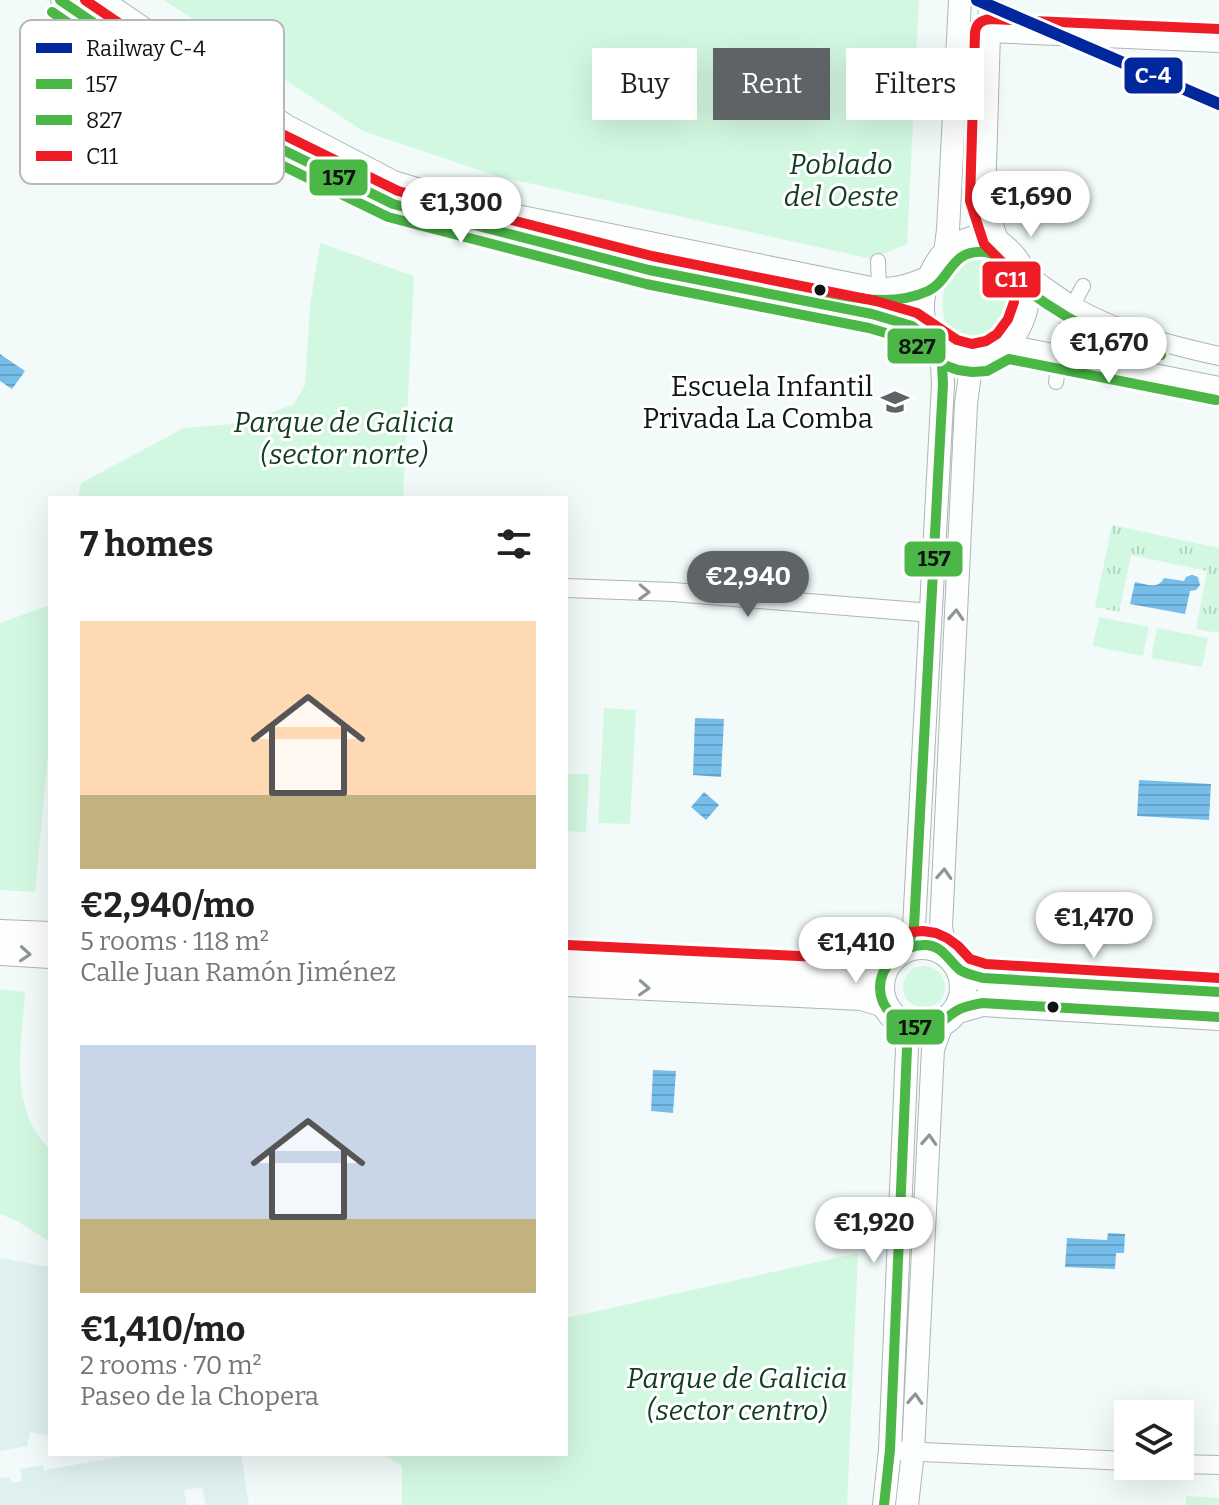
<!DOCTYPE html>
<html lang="en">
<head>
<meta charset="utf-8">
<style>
  :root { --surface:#fff; --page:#f6f6f6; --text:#222; --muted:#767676; --accent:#5e6465 }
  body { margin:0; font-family:Bitter,serif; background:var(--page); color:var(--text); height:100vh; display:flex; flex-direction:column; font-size:30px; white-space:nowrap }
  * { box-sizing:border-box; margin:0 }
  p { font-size:26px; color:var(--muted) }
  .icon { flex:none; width:44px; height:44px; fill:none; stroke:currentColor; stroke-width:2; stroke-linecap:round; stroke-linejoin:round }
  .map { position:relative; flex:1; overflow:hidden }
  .side { position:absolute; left:48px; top:496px; width:520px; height:960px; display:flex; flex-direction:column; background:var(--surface); border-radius:0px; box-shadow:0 8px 32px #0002 }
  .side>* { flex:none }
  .top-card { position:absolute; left:592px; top:48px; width:506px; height:72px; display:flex; gap:16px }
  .tools { position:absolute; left:1114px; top:1400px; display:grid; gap:16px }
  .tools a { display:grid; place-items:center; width:80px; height:80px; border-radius:0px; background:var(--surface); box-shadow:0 8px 32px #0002; font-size:40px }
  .price { position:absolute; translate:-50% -68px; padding:0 18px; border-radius:28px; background:#fff; color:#222; font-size:26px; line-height:52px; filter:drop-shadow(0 2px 4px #0008) }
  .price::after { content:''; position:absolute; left:50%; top:48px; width:24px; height:18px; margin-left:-12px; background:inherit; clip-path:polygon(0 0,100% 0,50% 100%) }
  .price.active { background:var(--accent); color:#fff }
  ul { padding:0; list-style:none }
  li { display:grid; align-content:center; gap:16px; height:424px; padding:0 32px }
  li span { display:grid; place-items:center; height:248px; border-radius:0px; color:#555 }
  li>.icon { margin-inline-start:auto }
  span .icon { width:144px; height:144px; fill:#fffc; stroke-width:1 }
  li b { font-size:34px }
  h2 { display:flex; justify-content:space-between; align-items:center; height:96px; padding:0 32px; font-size:34px }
  .tag { padding:0 28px; border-radius:0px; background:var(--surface); box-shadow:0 8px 32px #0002; font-size:28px; line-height:72px }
  .tag.active { background:var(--accent); color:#fff }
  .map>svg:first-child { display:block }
</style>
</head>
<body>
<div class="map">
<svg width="1219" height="1505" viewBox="0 0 1219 1505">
  <defs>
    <pattern id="grass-tufts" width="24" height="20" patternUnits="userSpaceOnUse" patternTransform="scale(2)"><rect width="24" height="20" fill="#d3f8e2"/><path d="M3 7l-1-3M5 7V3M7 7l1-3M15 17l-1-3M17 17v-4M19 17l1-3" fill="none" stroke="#b4d4c1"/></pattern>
    <pattern id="water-rules" width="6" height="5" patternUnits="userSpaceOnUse" patternTransform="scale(2)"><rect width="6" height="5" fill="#77bdea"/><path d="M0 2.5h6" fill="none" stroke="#66a2c8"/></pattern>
  </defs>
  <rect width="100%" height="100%" fill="#f2fafa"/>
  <path fill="#dff0f0" d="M0,1258L50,1267V1436L30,1432L27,1446L0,1451Z
    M138,1454H241L249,1505H206L202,1487L184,1490L187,1505H0V1478L10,1477L12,1483L22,1481L20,1469L43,1465L44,1470Z"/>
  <path fill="url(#grass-tufts)" d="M1112,525L1219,548V633L1196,629L1207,571L1131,555L1119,612L1095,607Z"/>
  <path fill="#d3f8e2" d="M164,0H919L907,244L872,259L497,176L363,131Z
    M320,243L414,276L403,498H78L81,483L184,428L244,423L294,404L305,385L310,306Z
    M983,257C987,258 991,258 995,260C1033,279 1008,352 966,340C956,337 948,331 945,320C938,299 946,266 970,258C974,257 979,257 983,257Z
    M50,605V733L35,892L0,890V623Z
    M1099,617L1149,627L1143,656L1093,646Z
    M1157,628L1208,638L1202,667L1151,658Z
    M604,708L636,710L630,824L598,823Z
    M566,774H589L586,832L566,831Z
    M903 987a21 21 0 1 1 42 0a21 21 0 1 1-42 0Z
    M0,989L25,992C22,1043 7,1109 50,1149V1242L17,1221L0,1214Z
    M858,1253L847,1505H402V1466L383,1454H566V1318Z
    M1186,1496L1219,1498V1505H1186Z"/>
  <path fill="url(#water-rules)" d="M0,354L25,371L12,389L0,381Z
    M1192,575L1198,577L1200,585L1196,590L1190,591L1185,614L1130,604L1135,582C1146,584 1158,590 1164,578L1184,581L1186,577Z
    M695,718L724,719L721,777L693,775Z
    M1139,780L1211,784L1209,820L1137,816Z
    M704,792L719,805L706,820L691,807Z
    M653,1070L676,1071L673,1113L651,1111Z
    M1108,1233L1125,1234L1124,1253H1116L1115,1269L1065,1267L1067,1238L1107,1240Z"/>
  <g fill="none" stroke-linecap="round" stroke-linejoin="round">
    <g stroke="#aeb5b5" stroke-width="16">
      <path id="pedestrian" d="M872,314L879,288L878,261
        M1056,382C1061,349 1066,315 1083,286"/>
    </g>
    <g stroke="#aeb5b5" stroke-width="20">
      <path id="minor" d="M60,0L273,145L393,204L649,270L872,314L912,326L932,339
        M105,0L287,124L394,180L487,208L871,286C890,290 910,283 927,276
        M989,33L1219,43
        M1025,273C1041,283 1056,295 1072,305C1115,331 1169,345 1219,356
        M1007,344L1219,386
        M566,588L673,592L932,613
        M899,1451L1128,1461
        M1180,1464L1219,1465"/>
    </g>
    <g stroke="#aeb5b5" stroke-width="24">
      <path id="tertiary" d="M990,0L984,198L996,238
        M974,237C980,237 987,237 992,238C998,239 1002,244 1007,248C1059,293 1005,390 943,347C909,325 923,268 951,246C957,241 967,240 974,237Z
        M945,253L948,230L960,0
        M907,948L914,927L943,384L941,347
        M946,952L941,927L966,404L972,358
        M884,1505L890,1450L907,1048L902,1023
        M907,1505L913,1452L933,1049L942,1024"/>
    </g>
    <g stroke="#aeb5b5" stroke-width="28">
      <path id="secondary" d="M0,933L50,935
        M881 987a41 41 0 1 1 82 0a41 41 0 1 1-82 0Z
        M0,952L50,955
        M566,959L863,973L885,967
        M961,971L983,978L1219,992
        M566,983L862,997L884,1004
        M958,1010L982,1003L1219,1017"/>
    </g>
    <use href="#pedestrian" stroke="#fdfefe" stroke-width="14"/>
    <use href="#minor" stroke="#fdfefe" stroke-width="18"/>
    <use href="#tertiary" stroke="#fdfefe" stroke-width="22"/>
    <use href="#secondary" stroke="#fdfefe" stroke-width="26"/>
    <g stroke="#fff" stroke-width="16">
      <path id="bus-1" d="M60,0L273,145L393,204L649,270L872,314L912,326L941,347L943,384L914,927L907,948
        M1219,992L983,978C976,976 966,974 960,970C948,960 943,946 926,945C903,944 880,965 880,988C880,1011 904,1030 926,1028C941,1027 946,1016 958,1010C965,1006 974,1005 982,1003L1219,1017
        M884,1505L890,1450L907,1048L902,1023"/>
    </g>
    <g stroke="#fff" stroke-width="16">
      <path id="bus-2" d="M52,12L265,157L388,217L646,284L869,328L906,339L944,365L958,370L972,372L987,371L1009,359L1216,400
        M819,291C855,298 893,307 928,291C951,280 950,249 985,252C1000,253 1011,279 1024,288C1052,309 1082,327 1114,341C1129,347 1145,350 1161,355"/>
    </g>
    <g stroke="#fff" stroke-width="16">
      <path id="bus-3" d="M85,0L280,133L398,191L652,256L876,301L917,313L957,340L972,344L986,341L997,334L1008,319L1014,302L1011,278L1002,262L984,244L970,201L975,33C976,24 981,20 990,19L1219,29
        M567,945L861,959L876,955L887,945L899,936L911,932L923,931L936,933L947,938L958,946L970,959L986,964L1219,978"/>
    </g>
    <use href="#bus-1" stroke="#4ab747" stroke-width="10"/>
    <use href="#bus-2" stroke="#4ab747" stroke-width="10"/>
    <use href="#bus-3" stroke="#ee1c25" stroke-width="10"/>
    <g stroke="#fff" stroke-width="18">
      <path id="rail-1" d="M977,0L1219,104"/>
    </g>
    <use href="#rail-1" stroke="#00289c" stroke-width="12"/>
  </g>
  <defs><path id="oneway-chevron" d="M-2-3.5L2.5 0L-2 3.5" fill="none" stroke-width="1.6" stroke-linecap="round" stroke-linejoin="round" transform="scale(2)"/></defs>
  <g stroke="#929595">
    <use href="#oneway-chevron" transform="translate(644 592) rotate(2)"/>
    <use href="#oneway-chevron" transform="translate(956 615) rotate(-87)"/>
    <use href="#oneway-chevron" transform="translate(944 874) rotate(-87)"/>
    <use href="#oneway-chevron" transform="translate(25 954) rotate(4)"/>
    <use href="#oneway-chevron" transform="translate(644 988) rotate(3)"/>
    <use href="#oneway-chevron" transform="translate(929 1140) rotate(-87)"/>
    <use href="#oneway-chevron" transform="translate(915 1399) rotate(-87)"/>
  </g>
  <defs>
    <g id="school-bare" transform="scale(2.16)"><path d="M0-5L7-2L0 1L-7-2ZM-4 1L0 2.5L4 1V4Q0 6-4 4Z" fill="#5e6465" stroke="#fff" stroke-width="2.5" paint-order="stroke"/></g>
  </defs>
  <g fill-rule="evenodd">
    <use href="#school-bare" x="895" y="402"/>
  </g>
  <g fill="#0f1415" stroke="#fff" stroke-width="3">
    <circle cx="820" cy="290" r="7"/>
    <circle cx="1053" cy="1007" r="7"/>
  </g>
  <g text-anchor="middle" stroke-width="6" stroke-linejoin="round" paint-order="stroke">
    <g font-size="28" font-style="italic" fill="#113c25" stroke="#fff">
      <text x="841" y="174">Poblado<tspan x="841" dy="32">del Oeste</tspan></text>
      <text x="344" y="432">Parque de Galicia<tspan x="344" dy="32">(sector norte)</tspan></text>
      <text x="737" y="1388">Parque de Galicia<tspan x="737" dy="32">(sector centro)</tspan></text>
    </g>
    <g font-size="28" fill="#0f1415" stroke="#fff" text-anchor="end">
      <text x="873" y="396">Escuela Infantil<tspan x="873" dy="32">Privada La Comba</tspan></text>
    </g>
  </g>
  <rect x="20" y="20" width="264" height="164" rx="12" fill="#fff" stroke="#b7b8b9" stroke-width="2"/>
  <rect x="36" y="43" width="36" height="10" fill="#00289c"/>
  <rect x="36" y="79" width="36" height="10" fill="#4ab747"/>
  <rect x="36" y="115" width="36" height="10" fill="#4ab747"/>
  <rect x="36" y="151" width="36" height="10" fill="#ee1c25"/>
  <g font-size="22" fill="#0f1415">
    <text x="86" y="56">Railway C-4</text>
    <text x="86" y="92">157</text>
    <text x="86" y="128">827</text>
    <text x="86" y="164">C11</text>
  </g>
  <g stroke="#fff" stroke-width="3">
    <rect x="1123" y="56" width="61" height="39" rx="8" fill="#00289c"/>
    <rect x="308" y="158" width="61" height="39" rx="8" fill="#4ab747"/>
    <rect x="981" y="260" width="61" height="39" rx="8" fill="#ee1c25"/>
    <rect x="886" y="327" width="61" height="38" rx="8" fill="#4ab747"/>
    <rect x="903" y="540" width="61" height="38" rx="8" fill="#4ab747"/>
    <rect x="885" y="1008" width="61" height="38" rx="8" fill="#4ab747"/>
  </g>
  <g font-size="22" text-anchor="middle" font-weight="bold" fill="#fff">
    <text x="1153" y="83">C-4</text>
    <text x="1011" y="287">C11</text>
  </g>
  <g font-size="22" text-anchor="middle" font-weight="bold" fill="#111">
    <text x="339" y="185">157</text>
    <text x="917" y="354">827</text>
    <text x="934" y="566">157</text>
    <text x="915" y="1035">157</text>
  </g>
</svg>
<div class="tools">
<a><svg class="icon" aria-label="layers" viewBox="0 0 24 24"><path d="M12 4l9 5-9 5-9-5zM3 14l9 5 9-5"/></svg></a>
</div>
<b class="price" style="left:1031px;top:239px">€1,690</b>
<b class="price" style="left:461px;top:245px">€1,300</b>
<b class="price" style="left:1109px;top:385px">€1,670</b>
<b class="price active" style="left:748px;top:619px">€2,940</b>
<b class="price" style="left:1094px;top:960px">€1,470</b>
<b class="price" style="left:856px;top:985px">€1,410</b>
<b class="price" style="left:874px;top:1265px">€1,920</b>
<div class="top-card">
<a class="tag">Buy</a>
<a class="tag active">Rent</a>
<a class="tag">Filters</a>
</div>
<section class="side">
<h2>7 homes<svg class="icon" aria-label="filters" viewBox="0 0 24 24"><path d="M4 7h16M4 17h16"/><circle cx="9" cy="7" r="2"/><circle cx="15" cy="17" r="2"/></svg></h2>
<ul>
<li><span style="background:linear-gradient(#ffd9b3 70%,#c2b280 0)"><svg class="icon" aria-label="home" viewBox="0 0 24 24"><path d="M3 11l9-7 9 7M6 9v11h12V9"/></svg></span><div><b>€2,940/mo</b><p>5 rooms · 118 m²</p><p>Calle Juan Ramón Jiménez</p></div></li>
<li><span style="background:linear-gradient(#c9d6e8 70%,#c2b280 0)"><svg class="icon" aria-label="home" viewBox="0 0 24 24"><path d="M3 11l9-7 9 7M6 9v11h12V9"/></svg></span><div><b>€1,410/mo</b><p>2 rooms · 70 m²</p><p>Paseo de la Chopera</p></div></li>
</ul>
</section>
</div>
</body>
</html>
